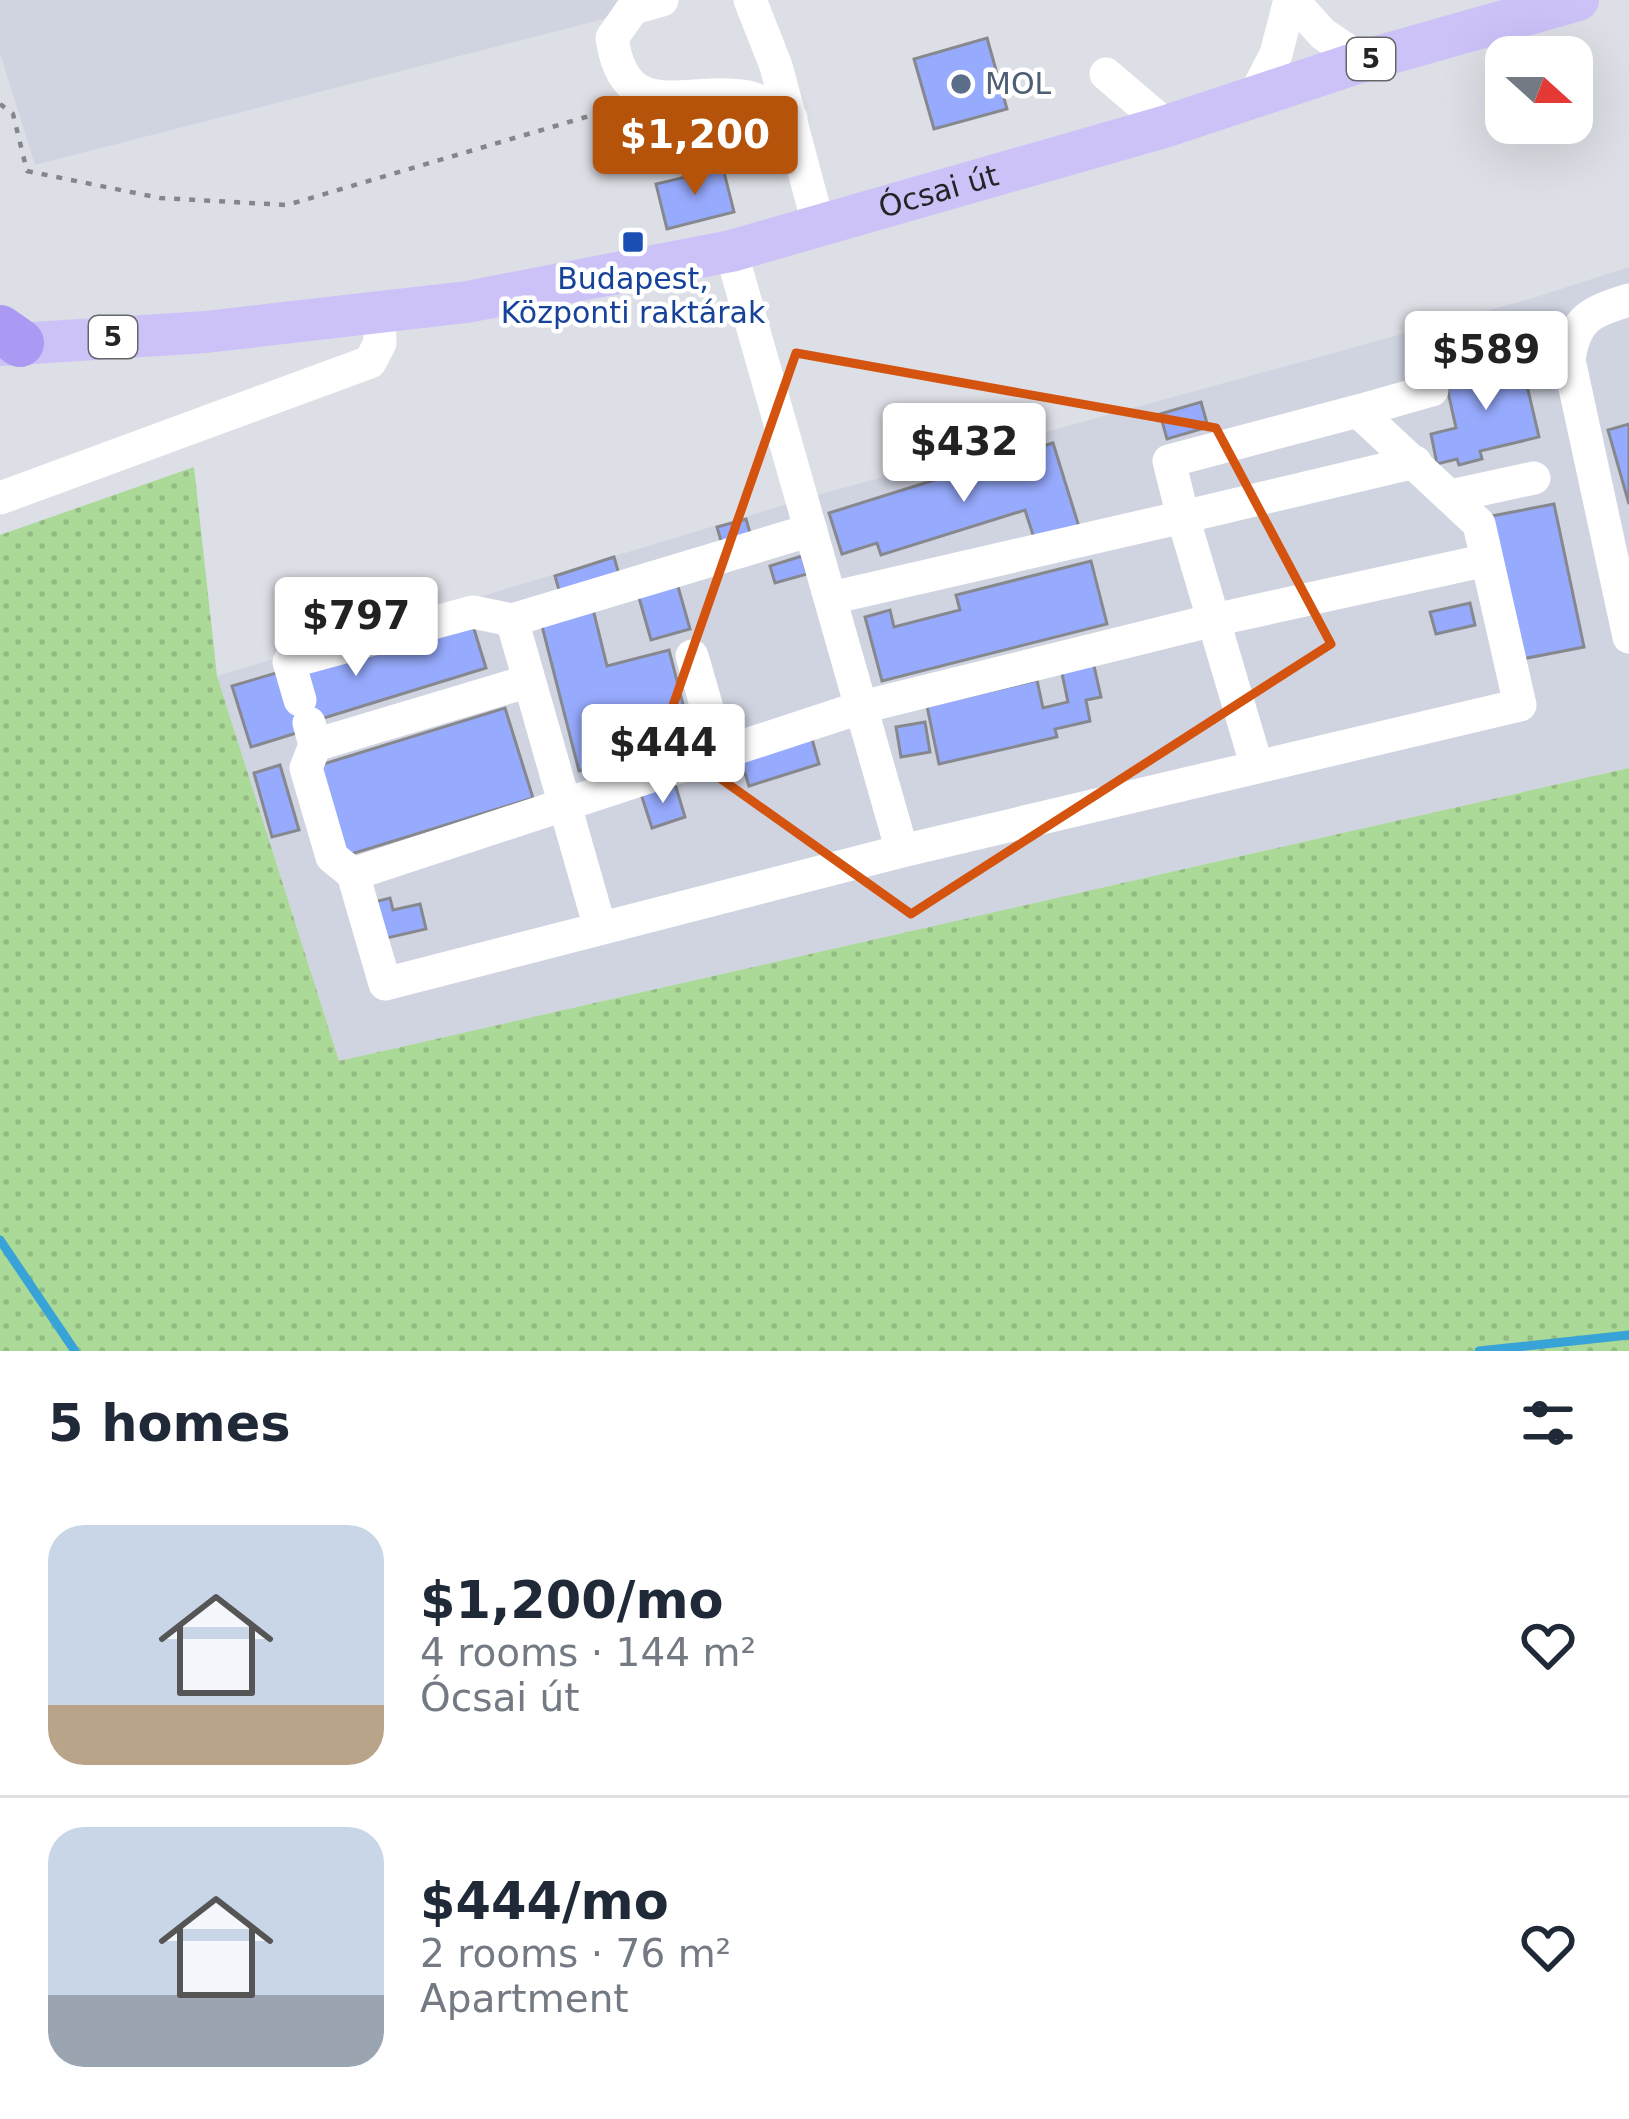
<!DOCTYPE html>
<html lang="en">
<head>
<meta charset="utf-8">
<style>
  :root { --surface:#fff; --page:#f6f6f7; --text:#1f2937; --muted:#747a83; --line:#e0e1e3; --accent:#b45309 }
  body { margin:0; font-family:"DejaVu Sans",sans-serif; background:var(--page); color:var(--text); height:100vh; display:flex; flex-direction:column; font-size:45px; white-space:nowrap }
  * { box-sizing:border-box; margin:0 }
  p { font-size:39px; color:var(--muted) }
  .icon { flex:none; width:66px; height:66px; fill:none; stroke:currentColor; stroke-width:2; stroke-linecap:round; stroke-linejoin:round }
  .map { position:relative; height:1351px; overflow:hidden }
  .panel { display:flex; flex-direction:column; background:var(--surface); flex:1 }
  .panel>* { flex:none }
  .needle { width:78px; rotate:111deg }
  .buttons { position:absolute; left:1485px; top:36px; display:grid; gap:24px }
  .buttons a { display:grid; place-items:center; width:108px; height:108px; border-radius:24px; background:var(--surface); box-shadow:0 12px 48px #0002; font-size:60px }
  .price { position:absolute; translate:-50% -102px; padding:0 27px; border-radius:12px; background:#fff; color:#222; font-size:39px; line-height:78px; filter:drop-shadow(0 3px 6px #0008) }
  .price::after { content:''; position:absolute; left:50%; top:72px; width:36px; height:27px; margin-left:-18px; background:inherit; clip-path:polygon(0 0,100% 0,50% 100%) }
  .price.on { background:var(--accent); color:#fff }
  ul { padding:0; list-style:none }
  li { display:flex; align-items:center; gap:36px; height:300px; padding:0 48px }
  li+li { border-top:3px solid var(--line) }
  li span { display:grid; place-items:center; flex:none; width:336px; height:240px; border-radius:36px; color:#555 }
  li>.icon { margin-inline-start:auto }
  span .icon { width:144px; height:144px; fill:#fffc; stroke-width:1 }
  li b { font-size:51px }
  h2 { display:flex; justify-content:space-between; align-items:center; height:144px; padding:0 48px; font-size:51px }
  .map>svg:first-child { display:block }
</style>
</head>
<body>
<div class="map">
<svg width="1629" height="1351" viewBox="0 0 1629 1351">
  <defs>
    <pattern id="grass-dots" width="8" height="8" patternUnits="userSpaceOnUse" patternTransform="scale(3)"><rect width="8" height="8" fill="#abd997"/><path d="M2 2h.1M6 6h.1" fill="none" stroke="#93ba82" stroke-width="1.8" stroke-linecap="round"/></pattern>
  </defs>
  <rect width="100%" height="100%" fill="#dddfe6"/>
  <path fill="#d0d4e1" d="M0,0H678L35,165L0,53Z
    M1629,267V768L339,1061L217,676L814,496L1533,298Z"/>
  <path fill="url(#grass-dots)" d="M194,467L217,676L339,1061L1629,768V1351H0V535Z"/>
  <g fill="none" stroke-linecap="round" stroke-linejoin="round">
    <path stroke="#38a3d7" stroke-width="9" d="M0,1240L75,1351
      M1479,1351L1629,1335"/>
  </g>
  <path fill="#97abfe" stroke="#86888e" stroke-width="3" d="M987,38L1007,109L934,129L914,59Z
    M723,168L734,212L667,229L656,184Z
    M1521,360L1539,437L1480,451L1482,459L1459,465L1457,459L1437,464L1431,434L1456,428L1445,378Z
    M1201,402L1208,427L1167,439L1160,414Z
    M1629,424V504L1608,430Z
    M1053,443L1080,530L1036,544L1025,510L881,555L877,543L842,554L829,513Z
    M1554,504L1584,647L1522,659L1492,516Z
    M746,519L752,540L723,548L717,527Z
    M802,556L807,574L775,583L770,566Z
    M614,557L620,578L561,597L555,576Z
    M1091,561L1107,624L882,681L865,617L890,610L894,627L960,610L956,595Z
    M677,583L690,629L651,640L638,594Z
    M1470,603L1475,625L1436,634L1430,612Z
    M592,605L607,666L669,650L685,712L649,722L657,750L579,771L540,618Z
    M470,616L486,668L301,725L303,731L251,747L232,686Z
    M1092,657L1101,697L1086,700L1090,721L1055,729L1057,737L939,764L927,706L1037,680L1043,708L1068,702L1060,664Z
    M505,708L533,798L345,856L317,766Z
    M925,722L930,752L901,757L896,727Z
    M810,732L819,764L749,786L739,754Z
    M280,765L299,830L272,837L254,773Z
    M675,784L685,817L652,828L641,794Z
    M390,898L393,910L420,904L426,929L378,940L370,903Z"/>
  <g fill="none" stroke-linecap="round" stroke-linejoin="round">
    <path stroke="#84868b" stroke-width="4.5" stroke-dasharray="6 9" stroke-linecap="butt" d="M0,104L13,114L27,171L160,198L287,205L613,109"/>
    <path stroke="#fff" stroke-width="33" d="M662,0L633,8L612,38C625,128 688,85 748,97C762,100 778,111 791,118
      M750,0L776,66L819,227
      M1292,0L1323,34L1363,61
      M1106,74L1167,126
      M1255,95L1276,54L1290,0
      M731,251L902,851
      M1629,300C1591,312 1575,317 1569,360L1629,637
      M1358,411L1432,390
      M1451,496L1534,478
      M0,498L370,362L380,343L379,313
      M512,620L600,928
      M692,656L720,753
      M300,700L289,662L473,612L512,620L811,530
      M309,723L315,745L306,768L332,857L353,874L385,984L902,851L1520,705L1479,524L1358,411L1169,461L1183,517L831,598
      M315,745L529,681
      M1257,767L1183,517L1415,462
      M353,874L862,707L1214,620L1487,560"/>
    <path stroke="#cdc2f8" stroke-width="42" id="s1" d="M0,345L206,332L467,302L731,251L1167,126L1363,61L1578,0"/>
    <path stroke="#ac99f3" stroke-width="48" d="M0,329L20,343"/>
  </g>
  <path fill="none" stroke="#d4540f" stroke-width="9" stroke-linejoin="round" d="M796,353L1216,428L1331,644L911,914L662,737Z"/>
  <circle fill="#5c6f8a" stroke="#fff" stroke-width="4.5" cx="961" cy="84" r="12"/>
  <rect fill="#1a4fb4" stroke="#fff" stroke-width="4.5" x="621" y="230" width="24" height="24" rx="6"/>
  <g text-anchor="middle" stroke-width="9" stroke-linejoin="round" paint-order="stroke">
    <g fill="#fff" stroke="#656667" stroke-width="3">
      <rect x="1347" y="38" width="48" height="42" rx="9"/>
      <rect x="89" y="316" width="48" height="42" rx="9"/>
    </g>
    <g font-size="27" font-weight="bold" fill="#232426">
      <text x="1371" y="68">5</text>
      <text x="113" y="346">5</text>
    </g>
    <g font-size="30" fill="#4e5e75" stroke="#fff" text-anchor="start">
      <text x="985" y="94">MOL</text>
    </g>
    <g font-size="30" fill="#232426" stroke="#fff">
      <text dy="10" stroke="none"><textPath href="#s1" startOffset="954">Ócsai út</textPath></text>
    </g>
    <g font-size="30" fill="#164399" stroke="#fff">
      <text x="633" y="289">Budapest,<tspan x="633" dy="34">Központi raktárak</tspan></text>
    </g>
  </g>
</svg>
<div class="buttons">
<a><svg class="needle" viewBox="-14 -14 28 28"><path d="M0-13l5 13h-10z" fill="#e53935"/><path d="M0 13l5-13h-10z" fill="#747a83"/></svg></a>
</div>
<b class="price on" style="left:695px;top:198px">$1,200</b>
<b class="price" style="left:1486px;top:413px">$589</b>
<b class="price" style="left:964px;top:505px">$432</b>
<b class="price" style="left:356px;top:679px">$797</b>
<b class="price" style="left:663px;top:806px">$444</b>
</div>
<section class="panel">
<h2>5 homes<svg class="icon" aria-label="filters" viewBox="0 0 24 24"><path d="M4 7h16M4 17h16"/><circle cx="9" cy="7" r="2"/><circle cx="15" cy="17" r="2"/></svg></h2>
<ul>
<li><span style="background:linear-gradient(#c9d6e8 75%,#b9a48a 0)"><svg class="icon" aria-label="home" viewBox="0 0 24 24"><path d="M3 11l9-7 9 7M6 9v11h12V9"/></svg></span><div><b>$1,200/mo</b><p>4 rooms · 144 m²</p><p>Ócsai út</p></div><svg class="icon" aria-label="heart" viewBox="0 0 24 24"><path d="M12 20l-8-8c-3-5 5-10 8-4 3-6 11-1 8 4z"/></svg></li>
<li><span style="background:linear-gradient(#c9d6e8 70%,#9aa5b1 0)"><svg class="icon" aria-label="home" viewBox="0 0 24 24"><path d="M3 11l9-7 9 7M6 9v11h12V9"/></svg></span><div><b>$444/mo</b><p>2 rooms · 76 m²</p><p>Apartment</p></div><svg class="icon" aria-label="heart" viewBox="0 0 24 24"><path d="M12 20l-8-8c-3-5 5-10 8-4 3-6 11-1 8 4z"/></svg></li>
</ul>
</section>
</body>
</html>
